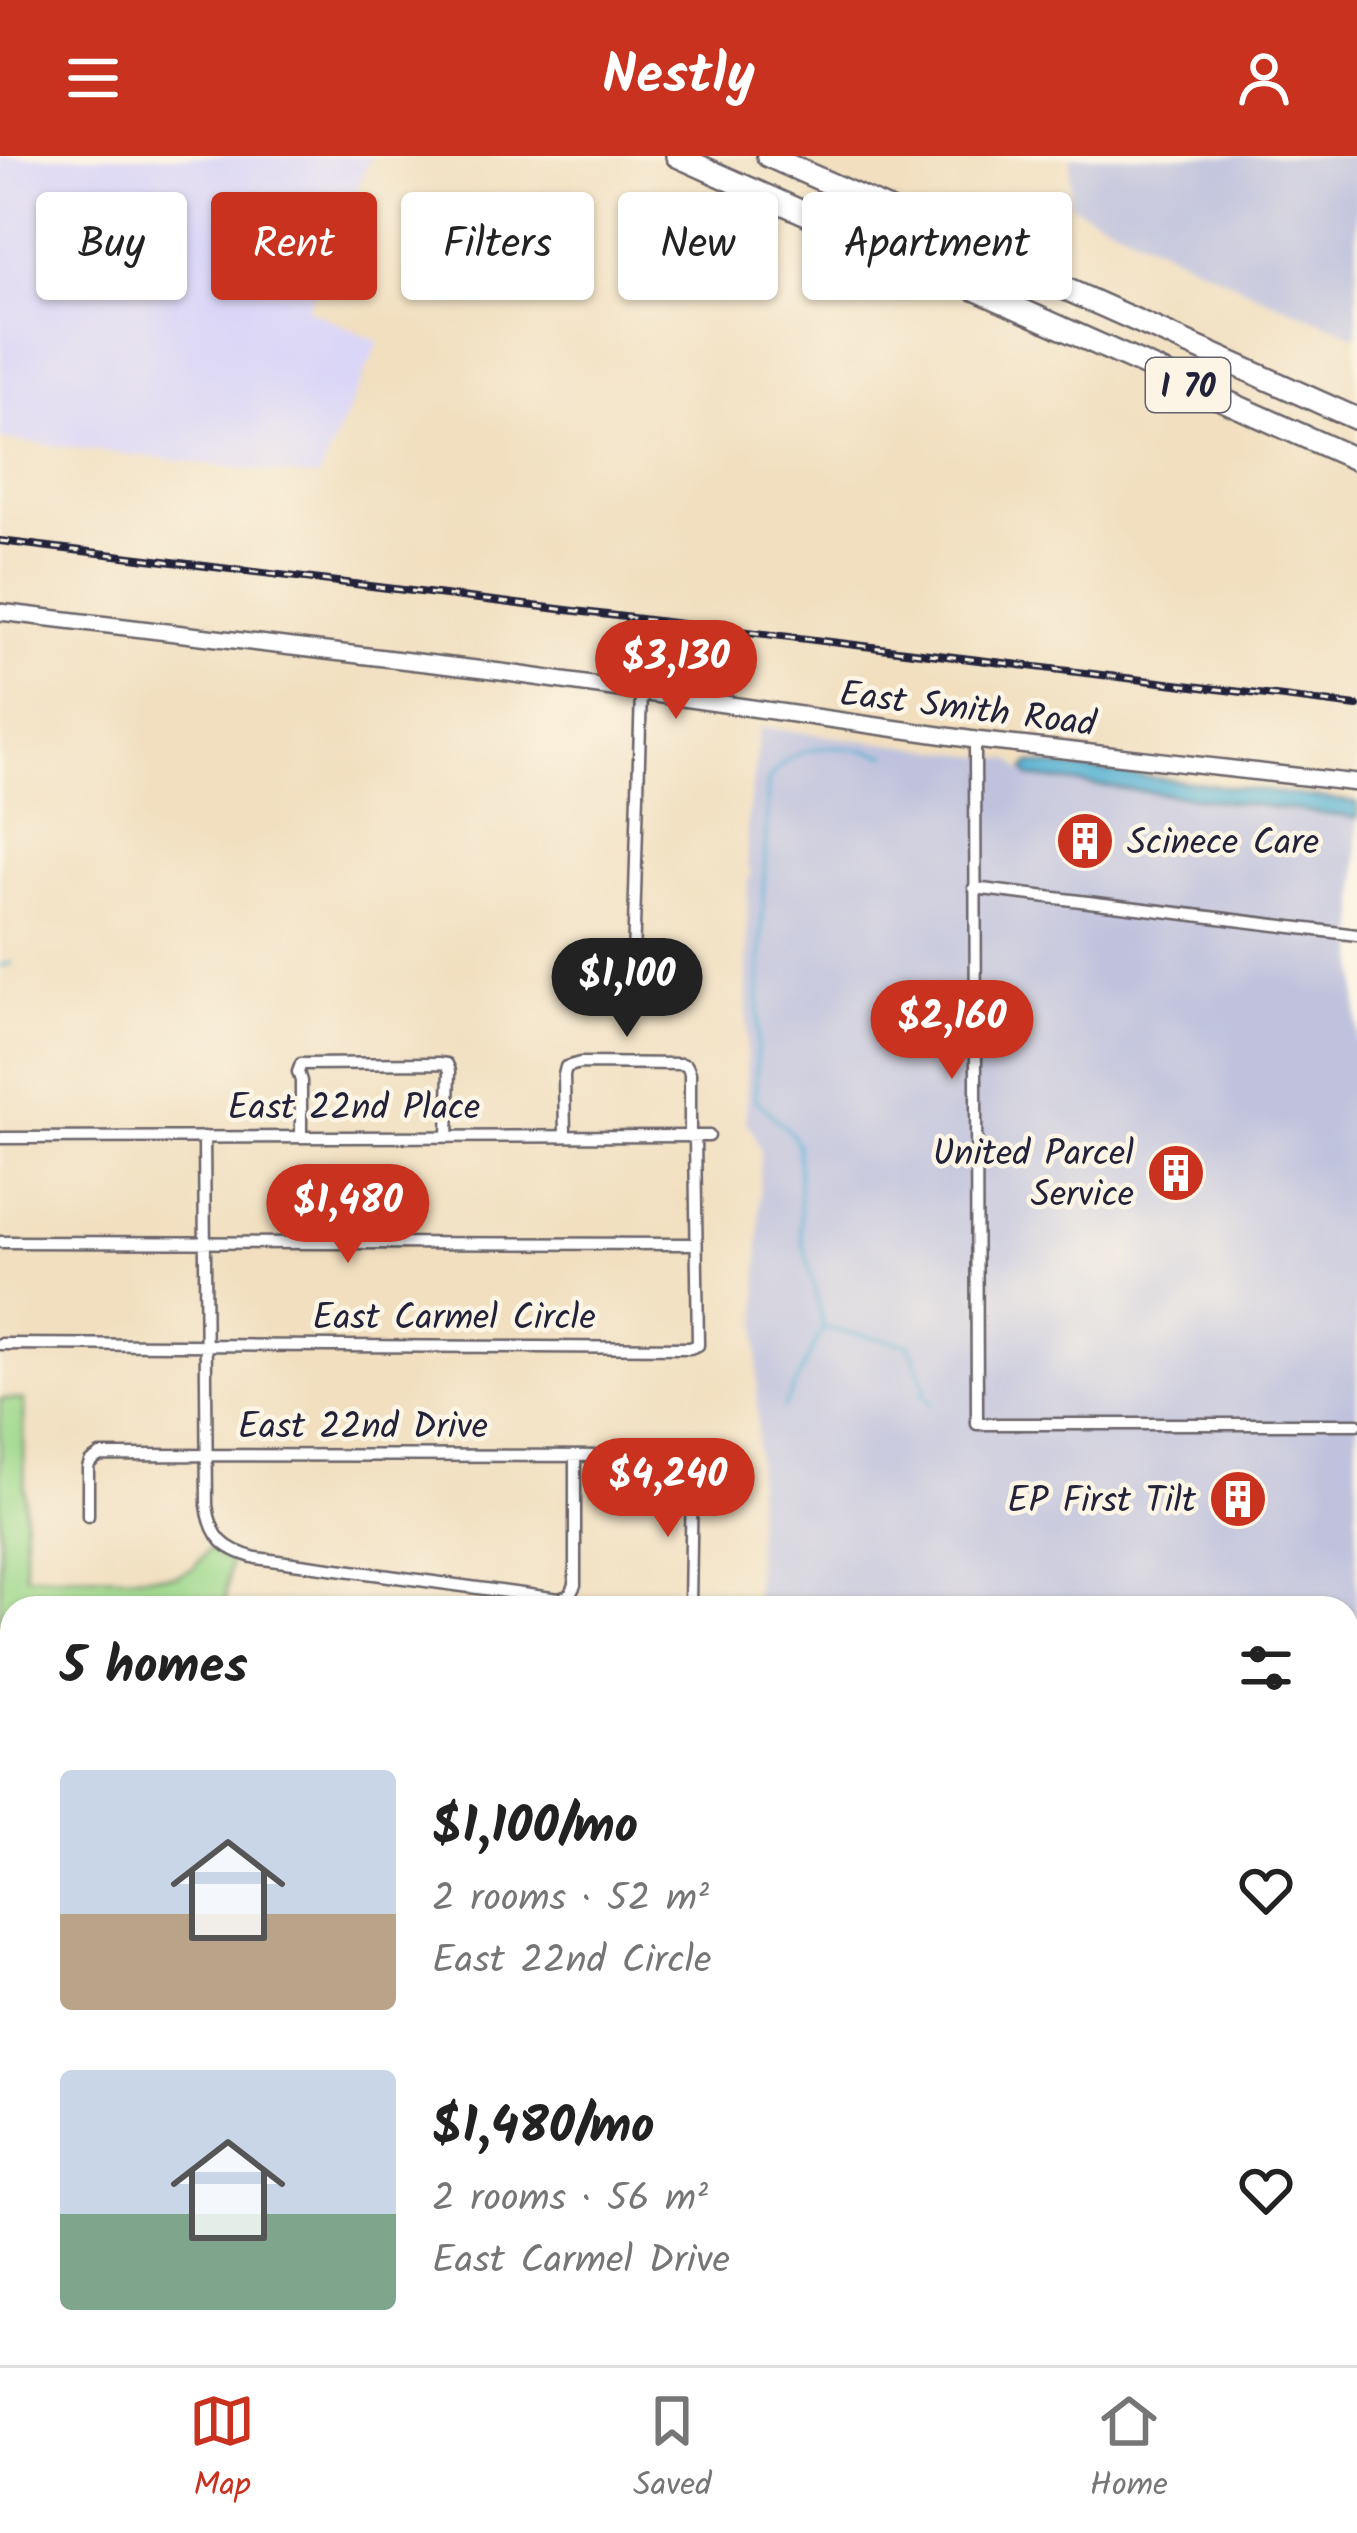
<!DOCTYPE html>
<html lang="en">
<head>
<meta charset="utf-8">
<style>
  :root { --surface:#fff; --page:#f6f6f6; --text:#222; --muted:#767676; --line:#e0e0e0; --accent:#c8321e }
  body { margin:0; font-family:Kalam,sans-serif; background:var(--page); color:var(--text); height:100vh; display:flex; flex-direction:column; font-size:45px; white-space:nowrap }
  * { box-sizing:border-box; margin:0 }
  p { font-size:39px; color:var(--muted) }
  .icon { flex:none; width:66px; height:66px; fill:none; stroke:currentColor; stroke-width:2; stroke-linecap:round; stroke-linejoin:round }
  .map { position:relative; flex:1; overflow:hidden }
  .panel { position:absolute; left:0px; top:1440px; width:1359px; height:771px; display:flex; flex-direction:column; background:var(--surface); border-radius:36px 36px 0 0; box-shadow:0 3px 9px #0004 }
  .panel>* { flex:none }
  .banner { position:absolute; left:36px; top:36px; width:1287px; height:108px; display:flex; gap:24px }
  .price { position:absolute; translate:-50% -102px; padding:0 27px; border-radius:42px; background:var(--accent); color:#fff; font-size:39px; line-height:78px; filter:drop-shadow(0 3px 6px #0008) }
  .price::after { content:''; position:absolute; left:50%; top:72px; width:36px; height:27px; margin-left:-18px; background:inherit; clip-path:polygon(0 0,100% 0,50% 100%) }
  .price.active { background:#222; color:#fff }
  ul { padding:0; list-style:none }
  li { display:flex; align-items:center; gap:36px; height:300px; padding:0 60px }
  li span { display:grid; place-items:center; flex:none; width:336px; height:240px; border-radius:12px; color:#555 }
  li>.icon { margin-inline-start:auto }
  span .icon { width:144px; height:144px; fill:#fffc; stroke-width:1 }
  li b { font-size:51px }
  h2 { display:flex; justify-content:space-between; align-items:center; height:144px; padding:0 60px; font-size:51px }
  .tag { padding:0 42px; border-radius:12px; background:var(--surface); box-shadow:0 3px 9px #0004; font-size:42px; line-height:108px }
  .tag.active { background:var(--accent); color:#fff }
  header { display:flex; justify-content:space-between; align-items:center; height:156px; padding:0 60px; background:var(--accent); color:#fff; font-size:54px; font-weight:700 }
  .tabs { display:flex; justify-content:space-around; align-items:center; height:168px; border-top:3px solid var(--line); background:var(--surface); font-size:33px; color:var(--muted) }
  .tabs a { display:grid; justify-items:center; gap:6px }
  .tabs .active { color:var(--accent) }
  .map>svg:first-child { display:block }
</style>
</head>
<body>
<header><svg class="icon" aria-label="menu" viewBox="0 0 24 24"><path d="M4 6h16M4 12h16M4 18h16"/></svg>Nestly<svg class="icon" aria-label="person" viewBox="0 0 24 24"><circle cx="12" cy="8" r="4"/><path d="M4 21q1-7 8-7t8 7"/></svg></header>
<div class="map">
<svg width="1357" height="2209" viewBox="0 0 1357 2209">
  <rect width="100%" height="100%" fill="#fcf5e5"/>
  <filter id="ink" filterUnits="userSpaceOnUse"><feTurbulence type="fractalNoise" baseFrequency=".00833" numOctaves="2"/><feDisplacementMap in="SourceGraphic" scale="24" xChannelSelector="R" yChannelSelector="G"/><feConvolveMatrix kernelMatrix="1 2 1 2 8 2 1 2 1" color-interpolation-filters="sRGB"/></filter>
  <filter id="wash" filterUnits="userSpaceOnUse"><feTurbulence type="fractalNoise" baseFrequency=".004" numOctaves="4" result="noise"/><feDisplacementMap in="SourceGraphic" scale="48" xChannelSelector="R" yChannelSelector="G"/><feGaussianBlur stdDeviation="2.7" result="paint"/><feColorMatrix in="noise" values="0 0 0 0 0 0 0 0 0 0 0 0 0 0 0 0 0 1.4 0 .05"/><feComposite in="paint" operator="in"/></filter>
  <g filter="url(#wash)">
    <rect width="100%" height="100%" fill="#f1dfbf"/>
    <path fill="#dad6f7" d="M0,0H371L307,153L379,186L318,322L0,283Z
      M1347,1618L1357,1620V1823L1347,1813Z"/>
    <path fill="#c0c2dd" d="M1071,0H1357V180L1268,143L1070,49Z
      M760,571L1011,604L1030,621L1357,662V1496L1347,1495V1452H755L760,994L753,974L746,966L748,724L750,723L751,713L747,712V668Z"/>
    <path fill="#9dd88b" stroke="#607d63" stroke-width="3" d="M0,1243L24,1244L25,1419L176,1420L192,1413L209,1393L230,1407L224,1452H12V1502H0Z"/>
    <path fill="#55b1d3" stroke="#3c6a87" stroke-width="3" d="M1030,607L1357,646V662L1030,621L1025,613Z"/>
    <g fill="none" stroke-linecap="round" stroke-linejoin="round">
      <path stroke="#55b1d3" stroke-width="3" d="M887,599C843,589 795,582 768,625L755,943L792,978L798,990L801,1078L824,1172L909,1188L926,1232L922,1237L932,1249
        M0,810L12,807
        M784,1251L823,1172"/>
    </g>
  </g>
  <g filter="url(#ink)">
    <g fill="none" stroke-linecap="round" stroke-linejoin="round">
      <g stroke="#6a6469" stroke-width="15">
        <path id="street" d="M975,584L977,1268H1357
          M974,732L1357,779
          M632,839L641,536
          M301,980V925L298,916L301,908L439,907L447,908L450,915L448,980
          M565,980L564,919L566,911L580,907L682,908L687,910L690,917V981
          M204,981L207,1349C211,1382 225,1394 256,1402L559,1443L570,1439L575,1429V1300
          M0,982L709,980
          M0,1086L696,1088
          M0,1188L690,1192L698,1189L695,981
          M88,1360V1312L90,1306L100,1299L677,1300L689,1310L692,1317L690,1452
          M0,1514H12
          M1347,1577L1357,1575
          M0,1826H12
          M1347,1950L1357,1940
          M0,2141H12
          M828,2199L833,2209
          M1344,2199L1354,2209
          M432,2209V2199
          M739,2209V2199
          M932,2209L938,2199
          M1080,2209L1090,2199"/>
      </g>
      <g stroke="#6a6469" stroke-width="20">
        <path id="secondary" d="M0,456L501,516L975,584L1357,627
          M1347,2048L1357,2038
          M1186,2209L1196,2199"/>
      </g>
      <g stroke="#6a6469" stroke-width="26">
        <path id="highway" d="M677,0L1357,304
          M768,0L1357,263"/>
      </g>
      <use href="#street" stroke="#fff" stroke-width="10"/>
      <use href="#secondary" stroke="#fff" stroke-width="15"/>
      <use href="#highway" stroke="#fff" stroke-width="21"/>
      <g stroke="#22223b" stroke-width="8">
        <path id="rail" d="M0,385L1357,550"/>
      </g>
      <use href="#rail" stroke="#fcf5e5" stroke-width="3" stroke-dasharray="9" stroke-linecap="butt"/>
    </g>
  </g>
  <defs>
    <g id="building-disc" transform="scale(3)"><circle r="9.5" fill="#c8321e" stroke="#fcf5e5"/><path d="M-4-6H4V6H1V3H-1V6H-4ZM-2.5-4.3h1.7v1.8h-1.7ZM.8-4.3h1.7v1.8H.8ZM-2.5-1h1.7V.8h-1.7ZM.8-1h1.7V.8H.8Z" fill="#fff"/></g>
  </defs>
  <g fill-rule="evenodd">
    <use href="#building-disc" x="1085" y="685"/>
    <use href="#building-disc" x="1176" y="1017"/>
    <use href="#building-disc" x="1238" y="1343"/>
  </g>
  <g text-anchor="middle" stroke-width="9" stroke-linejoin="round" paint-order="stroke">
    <rect fill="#fcf5e5" stroke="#63616e" stroke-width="3" x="1146" y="202" width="84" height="54" rx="9"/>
    <g font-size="33" font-weight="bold" fill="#22223b">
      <text x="1188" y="241">I 70</text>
    </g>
    <g font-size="36" fill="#22223b" stroke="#fcf5e5">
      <text transform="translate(968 551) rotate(7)" y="13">East Smith Road</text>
      <text x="354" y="963">East 22nd Place</text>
      <text x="454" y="1173">East Carmel Circle</text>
      <text x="363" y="1282">East 22nd Drive</text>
    </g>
    <g font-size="36" fill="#22223b" stroke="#fcf5e5" text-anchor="end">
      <text x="1127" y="698" text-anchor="start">Scinece Care</text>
      <text x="1134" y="1009">United Parcel<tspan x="1134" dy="41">Service</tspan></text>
      <text x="1196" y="1356">EP First Tilt</text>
    </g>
  </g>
</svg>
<b class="price" style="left:676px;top:566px">$3,130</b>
<b class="price active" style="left:627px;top:884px">$1,100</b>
<b class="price" style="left:952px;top:926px">$2,160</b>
<b class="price" style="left:348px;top:1110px">$1,480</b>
<b class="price" style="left:668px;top:1384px">$4,240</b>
<div class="banner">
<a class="tag">Buy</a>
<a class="tag active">Rent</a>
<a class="tag">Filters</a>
<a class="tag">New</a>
<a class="tag">Apartment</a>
</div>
<section class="panel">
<h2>5 homes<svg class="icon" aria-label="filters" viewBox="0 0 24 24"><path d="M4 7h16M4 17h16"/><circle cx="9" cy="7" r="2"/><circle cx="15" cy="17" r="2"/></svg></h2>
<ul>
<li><span style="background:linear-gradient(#c9d6e8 60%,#b9a48a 0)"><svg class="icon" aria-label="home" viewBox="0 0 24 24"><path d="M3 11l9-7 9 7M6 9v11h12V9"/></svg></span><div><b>$1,100/mo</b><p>2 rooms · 52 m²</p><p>East 22nd Circle</p></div><svg class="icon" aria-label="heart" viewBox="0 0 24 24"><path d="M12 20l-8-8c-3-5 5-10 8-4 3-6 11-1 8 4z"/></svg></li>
<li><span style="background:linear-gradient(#c9d6e8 60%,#7fa58c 0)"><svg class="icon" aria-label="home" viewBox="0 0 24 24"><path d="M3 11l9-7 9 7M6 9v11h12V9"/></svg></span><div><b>$1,480/mo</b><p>2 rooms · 56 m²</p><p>East Carmel Drive</p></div><svg class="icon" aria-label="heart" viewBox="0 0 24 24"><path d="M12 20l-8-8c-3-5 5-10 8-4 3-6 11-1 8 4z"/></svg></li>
</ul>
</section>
</div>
<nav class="tabs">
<a class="active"><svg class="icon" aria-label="map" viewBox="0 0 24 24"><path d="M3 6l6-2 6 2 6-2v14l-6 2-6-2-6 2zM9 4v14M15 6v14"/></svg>Map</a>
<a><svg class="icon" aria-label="saved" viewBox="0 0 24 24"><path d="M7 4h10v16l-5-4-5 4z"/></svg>Saved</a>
<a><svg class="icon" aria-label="home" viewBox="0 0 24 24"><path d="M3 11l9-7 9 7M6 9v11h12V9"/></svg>Home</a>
</nav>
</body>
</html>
